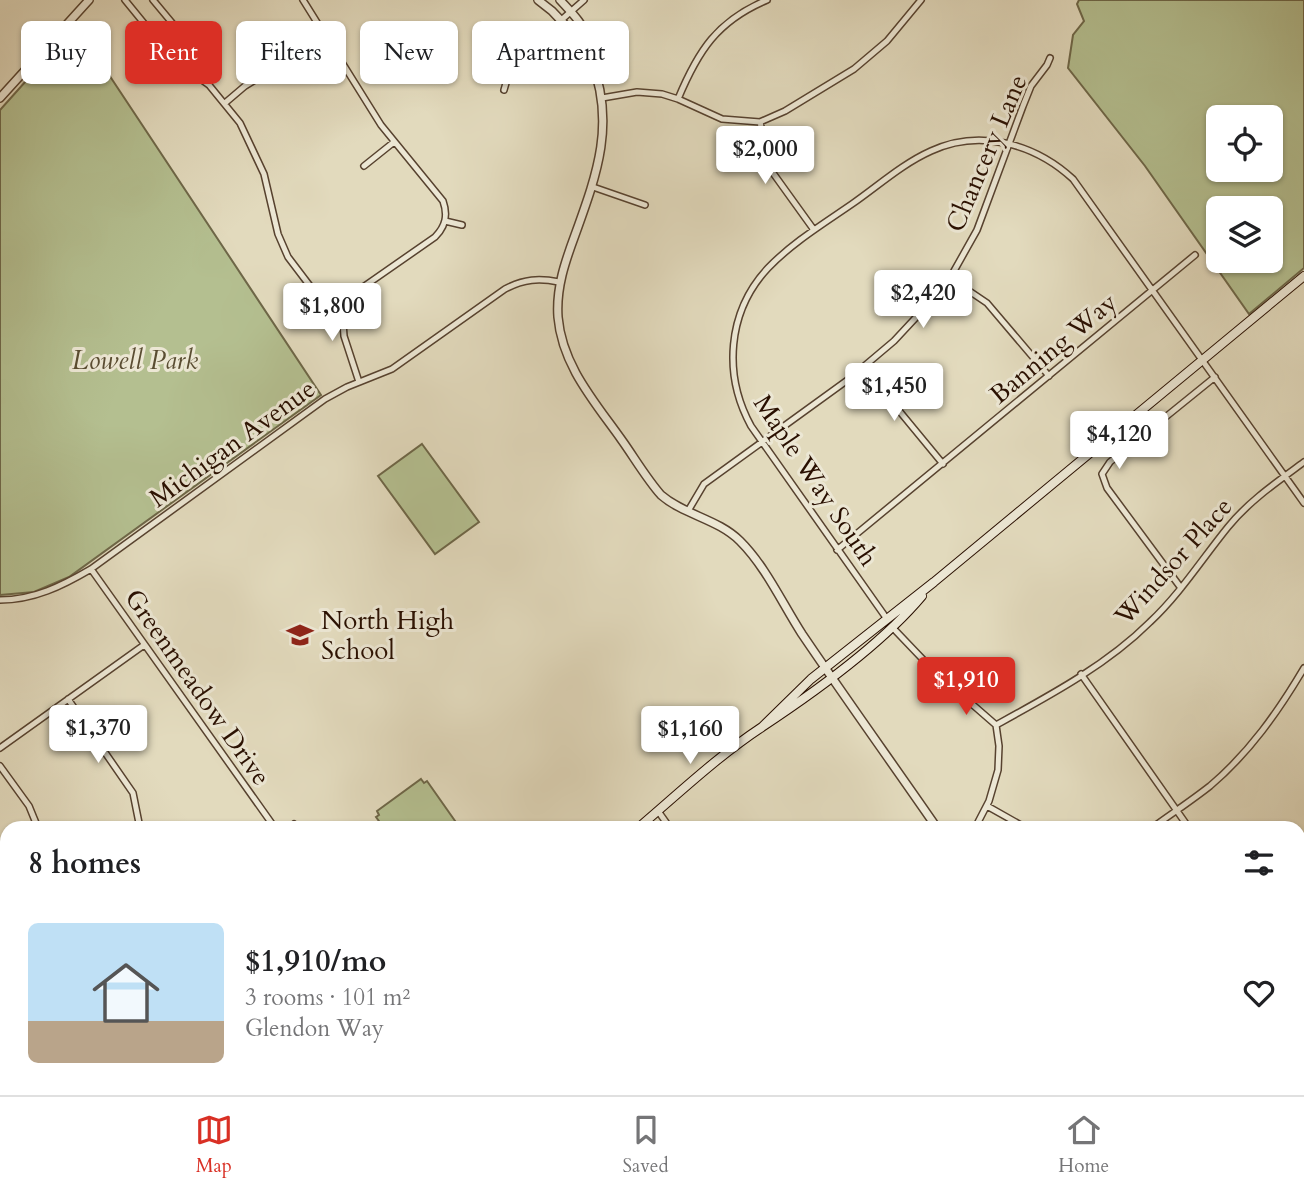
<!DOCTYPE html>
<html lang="en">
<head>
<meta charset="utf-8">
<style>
  :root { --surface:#fff; --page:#f6f6f6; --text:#202124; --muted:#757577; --line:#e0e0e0; --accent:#d93025 }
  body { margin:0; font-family:Cardo,serif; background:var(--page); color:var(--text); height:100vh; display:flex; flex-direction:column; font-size:26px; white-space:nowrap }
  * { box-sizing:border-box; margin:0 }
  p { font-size:23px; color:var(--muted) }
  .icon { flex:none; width:38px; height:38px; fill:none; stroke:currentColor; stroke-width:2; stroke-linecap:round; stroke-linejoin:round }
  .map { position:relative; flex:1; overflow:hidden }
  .sheet { position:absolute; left:0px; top:821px; width:1306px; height:275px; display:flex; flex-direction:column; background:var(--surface); border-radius:21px 21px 0 0; box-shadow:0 2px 5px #0004 }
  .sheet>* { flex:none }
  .banner { position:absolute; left:21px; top:21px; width:700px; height:63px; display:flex; gap:14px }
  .tools { position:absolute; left:1206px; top:105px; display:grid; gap:14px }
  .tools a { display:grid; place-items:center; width:77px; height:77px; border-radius:10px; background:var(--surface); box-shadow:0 2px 5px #0004; font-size:35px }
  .price { position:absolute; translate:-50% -60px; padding:0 16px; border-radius:7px; background:#fff; color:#222; font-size:23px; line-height:46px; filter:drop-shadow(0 2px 4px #0008) }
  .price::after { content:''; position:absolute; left:50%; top:42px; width:21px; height:16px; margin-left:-10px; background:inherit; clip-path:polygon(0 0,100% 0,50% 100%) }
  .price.current { background:var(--accent); color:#fff }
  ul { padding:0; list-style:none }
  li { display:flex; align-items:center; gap:21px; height:175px; padding:0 28px }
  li+li { border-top:2px solid var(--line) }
  li span { display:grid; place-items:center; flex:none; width:196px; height:140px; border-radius:10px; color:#555 }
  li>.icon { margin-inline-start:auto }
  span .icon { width:84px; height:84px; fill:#fffc; stroke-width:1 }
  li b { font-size:30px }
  h2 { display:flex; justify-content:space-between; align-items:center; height:84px; padding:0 28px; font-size:30px }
  .tag { padding:0 24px; border-radius:10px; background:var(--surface); box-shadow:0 2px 5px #0004; font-size:24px; line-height:63px }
  .tag.current { background:var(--accent); color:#fff }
  .tabs { display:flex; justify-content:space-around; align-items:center; height:98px; border-top:2px solid var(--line); background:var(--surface); font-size:19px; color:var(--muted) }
  .tabs a { display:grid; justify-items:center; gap:4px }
  .tabs .current { color:var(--accent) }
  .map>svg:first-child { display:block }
</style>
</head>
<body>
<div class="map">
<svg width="1304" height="1095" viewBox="0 0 1304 1095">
  <rect width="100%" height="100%" fill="#e2dabd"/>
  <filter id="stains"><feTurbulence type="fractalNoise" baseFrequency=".00286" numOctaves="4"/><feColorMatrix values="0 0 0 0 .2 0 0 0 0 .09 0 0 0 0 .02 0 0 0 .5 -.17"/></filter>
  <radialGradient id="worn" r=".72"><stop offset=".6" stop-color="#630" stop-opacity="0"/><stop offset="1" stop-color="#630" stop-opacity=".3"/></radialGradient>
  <path fill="#b4bf90" stroke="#6e6748" stroke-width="2" fill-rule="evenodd" d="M1079,0H1304V268L1249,314L1145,166L1068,68L1073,35L1084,21L1077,4ZM1218,117H1270V170H1218ZM1218,208H1270V261H1218Z
    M76,25L321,395L69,577L34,592L0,595V110Z
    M422,444L479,522L435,554L378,476Z
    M421,779L424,783L427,781L460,828H384L376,817L379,815L377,811Z
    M814,1089H994L988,1095H819Z"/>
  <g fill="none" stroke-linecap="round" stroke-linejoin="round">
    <g stroke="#57422f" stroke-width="8">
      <path id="minor" d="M125,0L174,60L209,85L240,123L264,174L278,234L288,257L310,286L328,294L345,295L356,292L435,237C446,226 448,215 443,201L381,125L303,0
        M153,0L198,54L209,85
        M504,90L510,69L518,58L584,0
        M602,98L637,92L662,94L678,99L722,119L760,122L785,111L854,69L887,41L921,0
        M678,99C698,51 717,21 767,0
        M225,103L245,86L326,37
        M760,122L768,161L773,173L814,230
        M364,166L394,142
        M593,187L645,205
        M445,221L462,225
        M950,278L987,303L1049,376
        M341,295L344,336L359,382
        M863,367L943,464
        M688,511L704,484L849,379L894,341L935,297L954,271L977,230L1023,106L1031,86L1047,65L1050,58
        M837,550L1195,255
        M91,569L275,828
        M1181,588L1107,488L1102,474L1110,462L1215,377
        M0,600C34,600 62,586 91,569L325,399L347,387L392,369L505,289C524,279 539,278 559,282
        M887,619L751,426C723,375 727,312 768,268C792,243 823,224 852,204C878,186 902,164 931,151C980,128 1035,144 1073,179L1304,503
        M892,627L934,671L996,725L999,746L998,770L989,801L975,828
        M1081,674L1189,828
        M68,699L133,793L140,828
        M996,725C1049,696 1107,665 1150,622C1180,594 1202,559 1228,527C1249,501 1277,482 1304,462
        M0,748L144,645
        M0,766L29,806L38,828
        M987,806L1026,828
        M658,811L670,828
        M289,828L294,824
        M1152,828C1171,814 1191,801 1210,786C1249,753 1278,712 1304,668
        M0,869H7
        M1298,898L1304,894
        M0,982L7,983
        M100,1088L104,1095
        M453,1088L458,1095
        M746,1088L750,1095
        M145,1095L152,1088
        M637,1095L639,1088"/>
    </g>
    <g stroke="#57422f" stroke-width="10">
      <path id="tertiary" d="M538,0L552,11L587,48
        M560,0C570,11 585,25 587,39C589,47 588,52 591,60C616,123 597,174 575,235C565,262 556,288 558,317C562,365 594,401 621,439C634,457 646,478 661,495C684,515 718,519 740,541C766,567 782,603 802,634C846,699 892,763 937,828
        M0,98L89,0
        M1113,1088L1115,1095"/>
    </g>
    <g stroke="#290f00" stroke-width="10">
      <path id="secondary" d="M761,728L811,679L934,582L1304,276
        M638,828C678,794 718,756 762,727C815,692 881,645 922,596
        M317,1095L324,1088"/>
    </g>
    <use href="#minor" stroke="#ece7d4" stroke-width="5"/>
    <use href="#tertiary" stroke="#ece7d4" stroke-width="7"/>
    <use href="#secondary" stroke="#ece7d4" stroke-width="8"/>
  </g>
  <defs>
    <g id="school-bare" transform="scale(2.1)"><path d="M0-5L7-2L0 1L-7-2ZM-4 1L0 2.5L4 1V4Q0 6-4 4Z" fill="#8f2418" stroke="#ece7d4" stroke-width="2.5" paint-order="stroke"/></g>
  </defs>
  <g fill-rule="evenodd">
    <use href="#school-bare" x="300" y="635"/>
  </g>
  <g text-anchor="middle" stroke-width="6" stroke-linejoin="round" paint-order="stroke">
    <g font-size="26" fill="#290f00" stroke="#ece7d4">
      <text transform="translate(986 153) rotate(-67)" y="9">Chancery Lane</text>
      <text transform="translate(1053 348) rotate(-40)" y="9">Banning Way</text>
      <text transform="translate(232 443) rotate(-36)" y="9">Michigan Avenue</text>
      <text transform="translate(816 480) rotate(56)" y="9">Maple Way South</text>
      <text transform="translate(1173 561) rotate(-48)" y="9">Windsor Place</text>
      <text transform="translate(198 687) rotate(55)" y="9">Greenmeadow Drive</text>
    </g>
    <g font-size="26" font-style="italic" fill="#5a4d32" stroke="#ece7d4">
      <text x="135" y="369">Lowell Park</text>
    </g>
    <g font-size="26" fill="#290f00" stroke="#ece7d4" text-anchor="start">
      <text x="321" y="629">North High<tspan x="321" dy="30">School</tspan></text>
    </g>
  </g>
  <rect width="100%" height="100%" filter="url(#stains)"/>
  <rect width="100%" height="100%" fill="url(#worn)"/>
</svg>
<div class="tools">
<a><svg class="icon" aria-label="locate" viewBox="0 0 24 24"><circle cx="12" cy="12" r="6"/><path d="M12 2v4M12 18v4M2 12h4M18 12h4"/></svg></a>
<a><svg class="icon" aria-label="layers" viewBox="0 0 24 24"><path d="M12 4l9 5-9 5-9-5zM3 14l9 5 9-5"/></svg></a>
</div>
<b class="price" style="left:765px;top:186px">$2,000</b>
<b class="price" style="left:923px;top:330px">$2,420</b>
<b class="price" style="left:332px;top:343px">$1,800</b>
<b class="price" style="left:894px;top:423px">$1,450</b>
<b class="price" style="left:1119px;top:471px">$4,120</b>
<b class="price current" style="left:966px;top:717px">$1,910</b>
<b class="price" style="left:98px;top:765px">$1,370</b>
<b class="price" style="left:690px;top:766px">$1,160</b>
<div class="banner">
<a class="tag">Buy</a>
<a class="tag current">Rent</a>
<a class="tag">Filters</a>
<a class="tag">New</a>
<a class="tag">Apartment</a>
</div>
<section class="sheet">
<h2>8 homes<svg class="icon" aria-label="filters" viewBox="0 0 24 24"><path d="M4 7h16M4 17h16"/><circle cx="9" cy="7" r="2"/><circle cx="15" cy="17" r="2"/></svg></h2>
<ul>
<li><span style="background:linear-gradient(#bfe0f5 70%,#b9a48a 0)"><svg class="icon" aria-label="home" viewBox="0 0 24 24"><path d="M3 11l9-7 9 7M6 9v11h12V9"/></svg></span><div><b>$1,910/mo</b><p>3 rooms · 101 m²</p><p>Glendon Way</p></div><svg class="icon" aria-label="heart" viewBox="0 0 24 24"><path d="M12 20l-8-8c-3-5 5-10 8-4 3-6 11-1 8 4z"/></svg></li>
</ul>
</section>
</div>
<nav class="tabs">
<a class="current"><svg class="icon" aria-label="map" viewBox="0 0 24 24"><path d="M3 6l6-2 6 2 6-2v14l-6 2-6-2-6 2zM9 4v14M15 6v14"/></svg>Map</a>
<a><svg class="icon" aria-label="saved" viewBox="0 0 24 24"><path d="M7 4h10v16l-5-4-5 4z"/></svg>Saved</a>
<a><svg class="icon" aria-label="home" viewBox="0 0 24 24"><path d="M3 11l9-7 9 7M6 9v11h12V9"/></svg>Home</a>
</nav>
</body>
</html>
